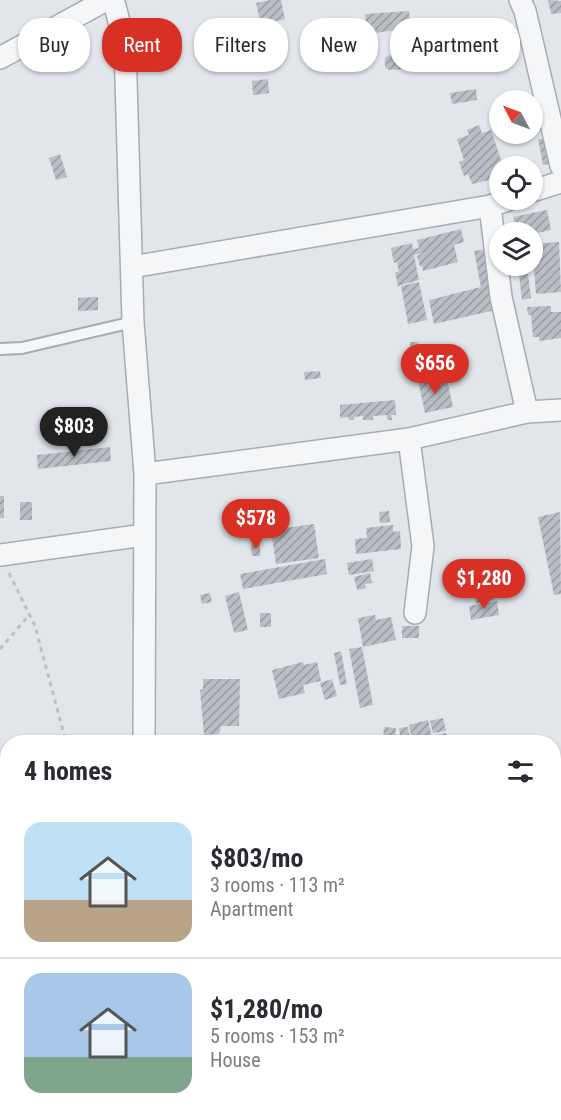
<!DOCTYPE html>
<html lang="en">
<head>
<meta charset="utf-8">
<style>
  :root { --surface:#fff; --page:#f2f2f3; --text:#2b2b33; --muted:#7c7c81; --line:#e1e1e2; --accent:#d93025 }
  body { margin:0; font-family:"Roboto Condensed",sans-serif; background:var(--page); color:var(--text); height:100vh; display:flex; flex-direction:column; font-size:22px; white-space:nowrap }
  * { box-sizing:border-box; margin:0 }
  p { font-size:20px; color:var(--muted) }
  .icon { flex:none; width:33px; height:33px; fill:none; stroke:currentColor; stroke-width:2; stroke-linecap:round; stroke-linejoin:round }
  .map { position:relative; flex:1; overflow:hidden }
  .side { position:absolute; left:0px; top:735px; width:561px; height:386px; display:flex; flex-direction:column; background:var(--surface); border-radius:24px 24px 0 0; box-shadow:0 2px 4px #0004 }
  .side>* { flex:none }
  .top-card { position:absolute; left:18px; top:18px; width:525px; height:54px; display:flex; gap:12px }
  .needle { width:39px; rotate:311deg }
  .tools { position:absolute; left:489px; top:90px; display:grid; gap:12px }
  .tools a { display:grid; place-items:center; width:54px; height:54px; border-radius:50%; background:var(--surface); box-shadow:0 2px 4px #0004; font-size:30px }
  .price { position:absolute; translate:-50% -51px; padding:0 14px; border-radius:21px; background:var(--accent); color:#fff; font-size:20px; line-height:39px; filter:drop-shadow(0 2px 3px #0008) }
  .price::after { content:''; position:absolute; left:50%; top:36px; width:18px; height:14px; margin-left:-9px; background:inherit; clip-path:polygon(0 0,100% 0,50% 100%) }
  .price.on { background:#222; color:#fff }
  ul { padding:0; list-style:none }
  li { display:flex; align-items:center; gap:18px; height:150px; padding:0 24px }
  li+li { border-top:2px solid var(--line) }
  li span { display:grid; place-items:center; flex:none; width:168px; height:120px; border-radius:18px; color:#555 }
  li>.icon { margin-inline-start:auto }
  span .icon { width:72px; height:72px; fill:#fffc; stroke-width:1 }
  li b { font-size:26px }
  h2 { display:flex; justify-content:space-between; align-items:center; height:72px; padding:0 24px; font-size:26px }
  .chip { padding:0 21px; border-radius:24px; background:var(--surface); box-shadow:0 2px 4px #0004; font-size:21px; line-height:54px }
  .chip.on { background:var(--accent); color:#fff }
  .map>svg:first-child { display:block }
</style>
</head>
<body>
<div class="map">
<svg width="561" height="1120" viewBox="0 0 561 1120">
  <defs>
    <pattern id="building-hatch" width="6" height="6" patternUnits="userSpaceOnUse" patternTransform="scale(1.5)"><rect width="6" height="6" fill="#babfc6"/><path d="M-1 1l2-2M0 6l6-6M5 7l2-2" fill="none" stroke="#979ca2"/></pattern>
  </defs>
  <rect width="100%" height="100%" fill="#e2e5ea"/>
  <path fill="url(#building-hatch)" d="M270,0H281L285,19L261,25L256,3Z
    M548,0L561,1V13L551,14Z
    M409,11L411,28L367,34L365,14Z
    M270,51L271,61H265V67H247V52Z
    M433,54L434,67L389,70L385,68V58L390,55Z
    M355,55L357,63L341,66L340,57Z
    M268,79L269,93L253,95L252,81Z
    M476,89L477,100L452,104L450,93Z
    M479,125L482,133L491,130L503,166H500V171L496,172L498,178L472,184L468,174L464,176L459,162L464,160L457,139L469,135L467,130Z
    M550,138L554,163L543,165L538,139Z
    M60,154L67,177L56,180L49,158Z
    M547,210L551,230L532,234L516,232L513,217Z
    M461,229L464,242L454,245L458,262L423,271L422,266L420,267L417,256L423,253L414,255L419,280L398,286L395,272H399L397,262L394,263L391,248L412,243L413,249L419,248L417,240Z
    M559,242L561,292L536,294L532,244Z
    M487,249L500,309L434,324L429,300L481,287L474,251Z
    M528,274L531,298L522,300L519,275Z
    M419,282L427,320L408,324L401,286Z
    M98,297V310L78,311V298Z
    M551,306V312H561V338L539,341V337H533L531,315H528L527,307Z
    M410,342H418L420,370L413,371Z
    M320,371L321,378L305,380L304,372Z
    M432,377L434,383L447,380L453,407L425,413L418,380Z
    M395,400L396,415H391L392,420H387V415L373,416V420H363V416L354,417V420H349V417L340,418V405Z
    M110,447L111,461L38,469L37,455Z
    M0,496H4V518H0Z
    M20,502H32V520H20Z
    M389,511L390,522L380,523L379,512Z
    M560,512L561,594L554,595L538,517Z
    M314,524L319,558L276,564L271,530Z
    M393,525V532L400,531L401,549L356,554L355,539L367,538L366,528Z
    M251,544H260V556H252Z
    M325,559L327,574L243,589L240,574Z
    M372,559L374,571L349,575L347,563Z
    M370,573L372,583L365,584L366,588L357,590L354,577Z
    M493,589L495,600L476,603L474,592Z
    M239,592L248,630L234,633L225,596Z
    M210,593L212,602L202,604L200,595Z
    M497,601L499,615L471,620L469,606Z
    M260,613H271V627H260Z
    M375,615L376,620L391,617L396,640L363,647L358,618Z
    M402,626H419V638H402Z
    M362,647L373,705L360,708L349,649Z
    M341,651L347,684L340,685L334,653Z
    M303,662L304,665L317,662L321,681L303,685L305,693L279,699L272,670Z
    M203,679H240L239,726H221L219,734L204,735L200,690L203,689Z
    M332,679L337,696L325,700L320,683Z
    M443,718L446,731L433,733L430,721Z
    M428,720L432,737L412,741L409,725Z
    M384,727L396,728L395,740L383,739Z
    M408,727L410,741L401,742L399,728Z
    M446,733L448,742H437L436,735Z
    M79,1113H93V1120H80Z"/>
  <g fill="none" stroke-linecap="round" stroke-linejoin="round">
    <g stroke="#a7acb4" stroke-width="14">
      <path id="lane" d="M0,349L22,348L133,322"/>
    </g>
    <g stroke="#a7acb4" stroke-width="24">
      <path id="street" d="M112,0L115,6L125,45L133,322L145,474L409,439L527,412L561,410
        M520,0L525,11L561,166
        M0,58L106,0
        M532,191L561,182
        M490,206L508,200
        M132,267L490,206L501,297L527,412
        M409,439L423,546L415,613
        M0,555L144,535
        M144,742L145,474
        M554,867L561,869
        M554,916L561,913
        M0,1022L8,1021
        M258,1113L260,1120
        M129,1120L132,1113"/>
    </g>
    <path stroke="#bcc0c5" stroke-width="3" stroke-dasharray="4.5 4.5" stroke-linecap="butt" d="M9,573L35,626L66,742
      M0,649L30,614
      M0,990L8,997"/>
    <use href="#lane" stroke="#f5f6f8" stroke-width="10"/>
    <use href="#street" stroke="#f5f6f8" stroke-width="21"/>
  </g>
</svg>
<div class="tools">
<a><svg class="needle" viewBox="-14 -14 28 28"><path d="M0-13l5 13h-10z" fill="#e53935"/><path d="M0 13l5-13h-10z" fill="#7c7c81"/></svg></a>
<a><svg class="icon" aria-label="locate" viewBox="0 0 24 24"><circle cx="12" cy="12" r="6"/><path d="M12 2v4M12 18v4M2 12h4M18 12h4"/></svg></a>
<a><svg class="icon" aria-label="layers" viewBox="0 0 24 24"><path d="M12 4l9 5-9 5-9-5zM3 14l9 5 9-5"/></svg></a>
</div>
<b class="price" style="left:435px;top:395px">$656</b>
<b class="price on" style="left:74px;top:458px">$803</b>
<b class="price" style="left:256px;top:550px">$578</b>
<b class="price" style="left:484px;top:610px">$1,280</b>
<div class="top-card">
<a class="chip">Buy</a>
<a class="chip on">Rent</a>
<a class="chip">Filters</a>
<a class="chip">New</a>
<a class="chip">Apartment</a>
</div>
<section class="side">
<h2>4 homes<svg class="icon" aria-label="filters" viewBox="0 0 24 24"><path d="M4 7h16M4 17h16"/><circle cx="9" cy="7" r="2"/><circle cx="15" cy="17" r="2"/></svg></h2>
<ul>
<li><span style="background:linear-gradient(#bfe0f5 65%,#b9a48a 0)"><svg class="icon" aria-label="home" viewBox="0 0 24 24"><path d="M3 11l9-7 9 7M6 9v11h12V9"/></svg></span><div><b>$803/mo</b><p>3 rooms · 113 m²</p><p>Apartment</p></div></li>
<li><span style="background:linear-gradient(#a9c7e8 70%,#7fa58c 0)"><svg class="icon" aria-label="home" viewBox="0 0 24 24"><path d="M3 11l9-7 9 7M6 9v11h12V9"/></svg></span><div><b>$1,280/mo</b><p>5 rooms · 153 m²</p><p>House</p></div></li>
</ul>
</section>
</div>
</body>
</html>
